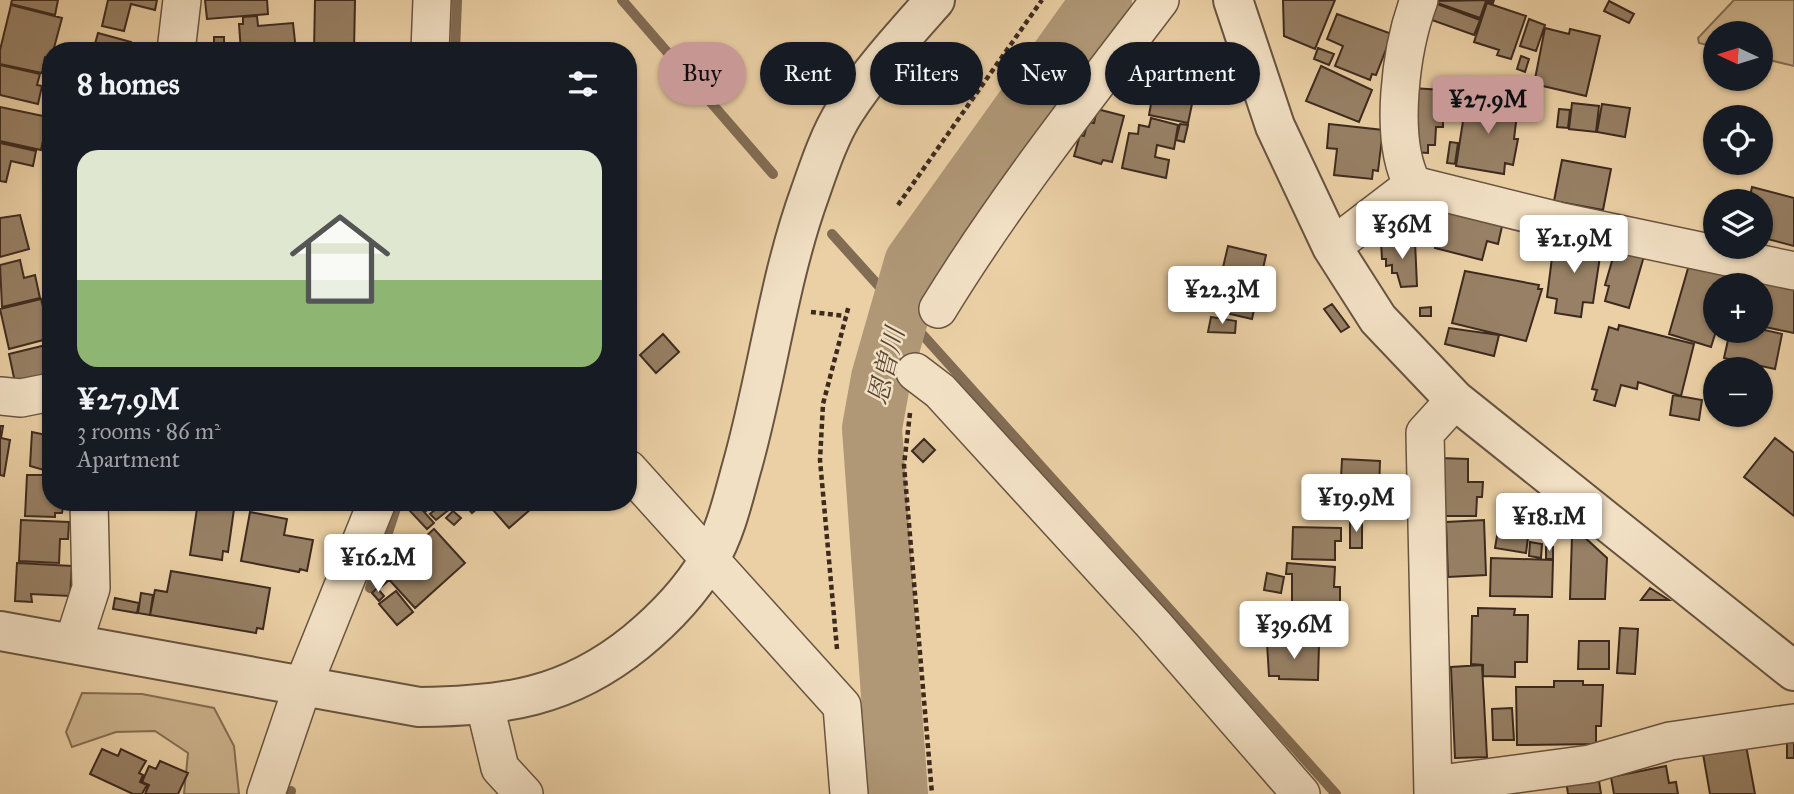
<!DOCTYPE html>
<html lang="en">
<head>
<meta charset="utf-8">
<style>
  :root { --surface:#171b24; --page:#242831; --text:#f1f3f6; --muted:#9ea1a6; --line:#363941; --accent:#c59692 }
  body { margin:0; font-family:"IM FELL Great Primer","Noto Serif JP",serif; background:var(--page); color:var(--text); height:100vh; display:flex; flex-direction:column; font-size:26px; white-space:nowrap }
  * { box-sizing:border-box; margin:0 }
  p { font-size:23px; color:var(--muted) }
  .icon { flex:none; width:38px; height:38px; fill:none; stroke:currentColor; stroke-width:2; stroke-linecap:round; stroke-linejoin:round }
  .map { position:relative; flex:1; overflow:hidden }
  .drawer { position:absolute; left:42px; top:42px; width:595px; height:469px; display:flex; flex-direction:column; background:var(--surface); border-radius:28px; box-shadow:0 2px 5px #0004 }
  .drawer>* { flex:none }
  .hud { position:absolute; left:658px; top:42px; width:665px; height:63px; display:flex; gap:14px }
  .needle { width:46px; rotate:274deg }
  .tools { position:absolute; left:1703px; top:21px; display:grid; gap:14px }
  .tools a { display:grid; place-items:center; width:70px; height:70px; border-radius:50%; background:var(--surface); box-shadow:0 2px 5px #0004; font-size:35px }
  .price { position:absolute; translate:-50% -60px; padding:0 16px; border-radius:7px; background:#fff; color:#222; font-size:23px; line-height:46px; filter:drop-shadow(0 2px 4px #0008) }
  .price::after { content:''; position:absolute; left:50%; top:42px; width:21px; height:16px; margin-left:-10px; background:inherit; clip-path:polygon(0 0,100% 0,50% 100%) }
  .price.active { background:var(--accent); color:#111 }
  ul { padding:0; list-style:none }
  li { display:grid; align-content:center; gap:14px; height:371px; padding:0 35px }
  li+li { border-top:2px solid var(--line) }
  li span { display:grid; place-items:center; height:217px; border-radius:21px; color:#555 }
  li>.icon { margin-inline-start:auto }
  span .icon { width:126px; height:126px; fill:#fffc; stroke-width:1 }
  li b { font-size:30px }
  h2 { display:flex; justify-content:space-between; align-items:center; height:84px; padding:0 35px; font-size:30px }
  .chip { padding:0 24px; border-radius:32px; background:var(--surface); box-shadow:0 2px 5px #0004; font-size:24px; line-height:63px }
  .chip.active { background:var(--accent); color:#111 }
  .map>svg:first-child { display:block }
</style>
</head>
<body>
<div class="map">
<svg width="1794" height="794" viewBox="0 0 1794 794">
  <rect width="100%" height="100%" fill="#ebd0a5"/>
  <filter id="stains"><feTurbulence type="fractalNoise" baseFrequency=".00286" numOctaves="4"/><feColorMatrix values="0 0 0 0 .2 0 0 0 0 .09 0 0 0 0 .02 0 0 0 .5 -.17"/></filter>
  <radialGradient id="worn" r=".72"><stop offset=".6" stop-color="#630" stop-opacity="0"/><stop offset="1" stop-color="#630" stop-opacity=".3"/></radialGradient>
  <path fill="#cdb48e" stroke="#856f56" stroke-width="2" d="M1734,0H1794V66L1761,58L1760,33H1715V47L1699,43L1698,38Z
    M82,693L142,694L214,708L234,746L239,794H184L188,753L155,731L116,732L72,747L66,732Z"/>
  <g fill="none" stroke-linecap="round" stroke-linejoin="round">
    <path stroke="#826c54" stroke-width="10" d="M622,0L773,174
      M455,51L457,1
      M832,234L1336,794
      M883,371L901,379
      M370,588L398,502
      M290,794L291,791"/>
    <path stroke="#b09877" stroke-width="60" d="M898,794L872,428L881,378L914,263L1102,0"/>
  </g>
  <path fill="#978065" stroke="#3d2a1f" stroke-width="2" d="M12,0H58L55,15L11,4Z
    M108,0H157L155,10L131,4L124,31L102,26Z
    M205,0H267L268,14L207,19Z
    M315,0H355L354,51H314Z
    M1283,0H1335L1315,49L1284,36Z
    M1494,0L1493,3L1486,1L1480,18L1432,1Z
    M1609,1L1634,14L1629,23L1604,11Z
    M1432,2L1480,20L1474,35L1426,18Z
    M1487,3L1526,16L1511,59L1497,55L1499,50L1474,42Z
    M11,5L62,18L51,59L45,57L42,73L0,64V50Z
    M1337,14L1392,34L1376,75L1372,74L1370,80L1335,66L1343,46L1327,39Z
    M257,16L258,26L293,23L296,51H241L239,24H243V17Z
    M1529,19L1545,25L1536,51L1520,46Z
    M1545,28L1569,34L1570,29L1600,36L1586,96L1534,84Z
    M98,33L131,42L129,51H93Z
    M214,37H224V45H214Z
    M196,45L226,46V51H195Z
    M1318,48L1334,54L1329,65L1314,59Z
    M1521,56L1529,59L1525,72L1517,69Z
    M0,65L40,74L37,85L42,86L38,104L0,95Z
    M1321,66L1372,90L1359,122L1306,101Z
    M1192,73L1198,75L1195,89L1188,88Z
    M1155,82L1195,90L1188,123L1149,115Z
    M1412,88L1443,90V127H1436L1435,145H1428V153L1412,152Z
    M1480,96L1494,98L1493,102L1518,106L1514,139H1518L1513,165L1505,163L1504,174L1456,166L1466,102L1479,104Z
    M1572,103L1599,106L1596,132L1569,129Z
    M1602,104L1630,108L1625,137L1597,132Z
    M0,107L48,117L41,150L0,141Z
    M1097,109L1124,116L1112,162L1103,160L1101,164L1074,156L1080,135L1084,136L1088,122L1094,123Z
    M1559,109L1570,110L1568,128L1557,127Z
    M1151,118L1178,125L1174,149L1157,145L1155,157L1169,160L1166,178L1122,168L1129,133L1138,134L1139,125L1149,127Z
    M1180,124L1188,125L1184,142L1176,140Z
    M1329,124L1383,130L1378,171L1373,170L1372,179L1334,175L1337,149L1327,148Z
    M1450,142L1458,143L1455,164L1447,163Z
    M0,143L36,151L33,166L11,161L6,182L0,181Z
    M1562,160L1611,169L1603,210L1554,201Z
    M1752,187L1794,198V246L1760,237V201H1749Z
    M1445,207L1503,222L1498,244L1487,241L1482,260L1435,248Z
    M20,215L29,249L0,257V218Z
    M1559,237L1602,243L1593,303L1583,302L1581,317L1555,313L1557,299L1547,297L1554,242H1558Z
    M1415,241L1417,286L1401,287L1397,273H1392V265L1386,266V259H1382L1381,242Z
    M1617,244L1644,256L1629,308L1605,301L1609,286L1605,285Z
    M1228,246L1266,255L1252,319L1213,310Z
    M1691,258L1734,270L1729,285H1715L1716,331L1711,347L1669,334Z
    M20,260L24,278L35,275L40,298L2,307L0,265Z
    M1465,271L1539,285L1538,289H1542L1526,341L1452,323Z
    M1745,271L1794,281V333L1760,326V285H1742Z
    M41,299L51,338L9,349L0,309Z
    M1332,304L1349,327L1341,332L1324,309Z
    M1431,307V316H1420V308Z
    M1211,317L1236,321L1235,333L1208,332Z
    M1619,325L1694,344L1681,396L1638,382L1637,389L1621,385L1615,406L1594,400L1597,390L1592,389L1609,327L1618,330Z
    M1449,328L1499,335L1494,356L1445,344Z
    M1760,329L1782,334L1775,369L1724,358L1730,331Z
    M663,334L679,352L656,373L640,355Z
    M46,345L51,365V390L17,392L9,354Z
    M1673,395L1702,400L1699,420L1670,415Z
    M0,426H3L1,438L10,440L4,476L0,475Z
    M32,432L51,436V472L30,466Z
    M1775,438L1794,453V516L1744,477Z
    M924,439L935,450L923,462L912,451Z
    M1440,458L1468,459V482H1483L1482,497H1477L1476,516H1438Z
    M1342,459L1380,461L1378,518L1339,516Z
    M27,475H51V502H64L62,513H55V517L25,516Z
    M1504,494L1533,499L1526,553L1495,548Z
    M198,502H235L228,552L223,551L222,560L190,555Z
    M419,502H436L426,511Z
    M444,502L456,504L436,520L430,514Z
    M468,502H477L480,506L472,513L465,505Z
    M486,502H539L509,528Z
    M417,504L434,523L427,529L409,510Z
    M453,511L461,518L454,525L446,518Z
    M250,512L287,519L284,535L313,540L307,571L300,569L299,572L241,561Z
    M21,520L69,522L68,539H60L59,563L19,561Z
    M1484,520L1486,575L1448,577L1446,522Z
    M1350,521H1362V548H1350Z
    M1293,527L1341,528V541H1335V560L1292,559Z
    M434,529L465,563L415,608L384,574Z
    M1581,534L1607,558L1605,599H1570L1572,536Z
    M1530,542L1542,544L1541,558L1529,556Z
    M1546,547H1553V559H1546Z
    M1491,558L1553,560L1552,597L1490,596Z
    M17,563L72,566L70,596L31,594L32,602L15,601Z
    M1287,563L1335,567L1334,587H1340V604L1335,603V627H1329V636H1303V630L1292,629V574H1286Z
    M171,571L270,588L263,629L257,628L256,633L150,615L155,590L167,592Z
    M1267,573L1284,577L1281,593L1264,590Z
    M384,575L389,580L379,589L374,583Z
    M377,588L384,596L379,601L372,593Z
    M1650,588L1669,600H1641Z
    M396,591L413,612L397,625L379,604Z
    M141,593L153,595L150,615L138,613Z
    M115,598L139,603L137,613L113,609Z
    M1478,608L1515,609L1514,615H1528L1527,662H1515V677L1483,676V665L1471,664L1472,616H1478Z
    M1620,628L1638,629L1635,674L1617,673Z
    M1579,641H1609V669H1578Z
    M1267,643L1319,644L1318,680L1279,679V676H1269Z
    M1482,665L1487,757L1455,758L1451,667Z
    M1554,681H1583V685H1603L1601,726H1596V744L1517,745L1516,687H1554Z
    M1512,708L1514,740H1493L1492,709Z
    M1787,731H1794V758H1787Z
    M1745,740L1755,794H1710L1702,748Z
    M102,749L118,756L121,749L146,761L139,773L143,775L140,782L147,785L142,794H133L90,774Z
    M160,761L188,773L178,794H145L149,785L142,782L149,766L156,769Z
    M1666,766L1669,783L1676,782L1678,794H1614L1611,777Z
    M1598,774L1601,794H1568L1566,780Z"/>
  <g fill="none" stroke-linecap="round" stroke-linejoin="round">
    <g stroke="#685440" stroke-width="40">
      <path id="minor" d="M176,51L182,0
        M430,51L432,0
        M1413,185C1388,139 1401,48 1419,0
        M1332,247L1413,185L1558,221L1794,271
        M938,309C1004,201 1083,101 1160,0
        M915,372L940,391L1154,625L1301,794
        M0,396L21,398L51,392
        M628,469L842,706L849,794
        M73,644L91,588L89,502
        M485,706L500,768L524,794
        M1434,785L1590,764L1670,741L1794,723
        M266,794L302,688L377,502
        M1433,794L1425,433L1455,400"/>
    </g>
    <g stroke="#685440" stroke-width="42">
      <path id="tertiary" d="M1233,0L1275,126L1332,247L1378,319L1455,400L1794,671
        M0,631L419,707C504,706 567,698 636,642C664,619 690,592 709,560C725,534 733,499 741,470C767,380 778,281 810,193C819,167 830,134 845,111C871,71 904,35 935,0"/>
    </g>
    <path stroke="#3d2a1f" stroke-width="4.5" stroke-dasharray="5 3.5" stroke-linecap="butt" d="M898,205L1042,0
      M811,312L845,316
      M910,413L904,465L932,794
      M837,649L820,460L823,404L849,305"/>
    <use href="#minor" stroke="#f2e0c4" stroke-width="37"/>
    <use href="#tertiary" stroke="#f2e0c4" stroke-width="38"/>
  </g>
  <g text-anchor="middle" stroke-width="5" stroke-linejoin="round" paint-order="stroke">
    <g font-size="26" font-style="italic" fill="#5a4635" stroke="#f2e0c4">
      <text transform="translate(886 366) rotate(-76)" y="9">恩曽川</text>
    </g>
  </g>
  <rect width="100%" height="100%" filter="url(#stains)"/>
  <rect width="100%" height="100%" fill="url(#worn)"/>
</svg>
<div class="tools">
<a><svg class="needle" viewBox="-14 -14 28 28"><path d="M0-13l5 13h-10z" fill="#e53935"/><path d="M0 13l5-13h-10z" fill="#9ea1a6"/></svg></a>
<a><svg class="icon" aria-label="locate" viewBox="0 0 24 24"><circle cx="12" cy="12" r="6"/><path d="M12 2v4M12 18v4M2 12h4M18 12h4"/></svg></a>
<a><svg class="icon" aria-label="layers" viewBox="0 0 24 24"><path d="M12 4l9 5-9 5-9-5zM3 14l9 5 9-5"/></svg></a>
<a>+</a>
<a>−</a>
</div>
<b class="price active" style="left:1488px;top:136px">¥27.9M</b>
<b class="price" style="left:1402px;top:261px">¥36M</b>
<b class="price" style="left:1574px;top:275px">¥21.9M</b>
<b class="price" style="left:1222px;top:326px">¥22.3M</b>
<b class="price" style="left:1356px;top:534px">¥19.9M</b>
<b class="price" style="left:1549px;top:553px">¥18.1M</b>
<b class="price" style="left:378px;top:594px">¥16.2M</b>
<b class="price" style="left:1294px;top:661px">¥39.6M</b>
<div class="hud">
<a class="chip active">Buy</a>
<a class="chip">Rent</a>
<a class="chip">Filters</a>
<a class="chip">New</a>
<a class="chip">Apartment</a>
</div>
<section class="drawer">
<h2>8 homes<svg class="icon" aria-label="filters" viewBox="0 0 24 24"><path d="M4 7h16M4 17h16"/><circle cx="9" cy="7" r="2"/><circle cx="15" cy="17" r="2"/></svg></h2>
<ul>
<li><span style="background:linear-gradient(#dfe7d0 60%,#8fb573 0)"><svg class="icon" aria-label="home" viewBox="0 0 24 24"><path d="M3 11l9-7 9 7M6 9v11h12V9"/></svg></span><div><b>¥27.9M</b><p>3 rooms · 86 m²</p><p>Apartment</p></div></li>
</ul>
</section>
</div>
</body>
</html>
